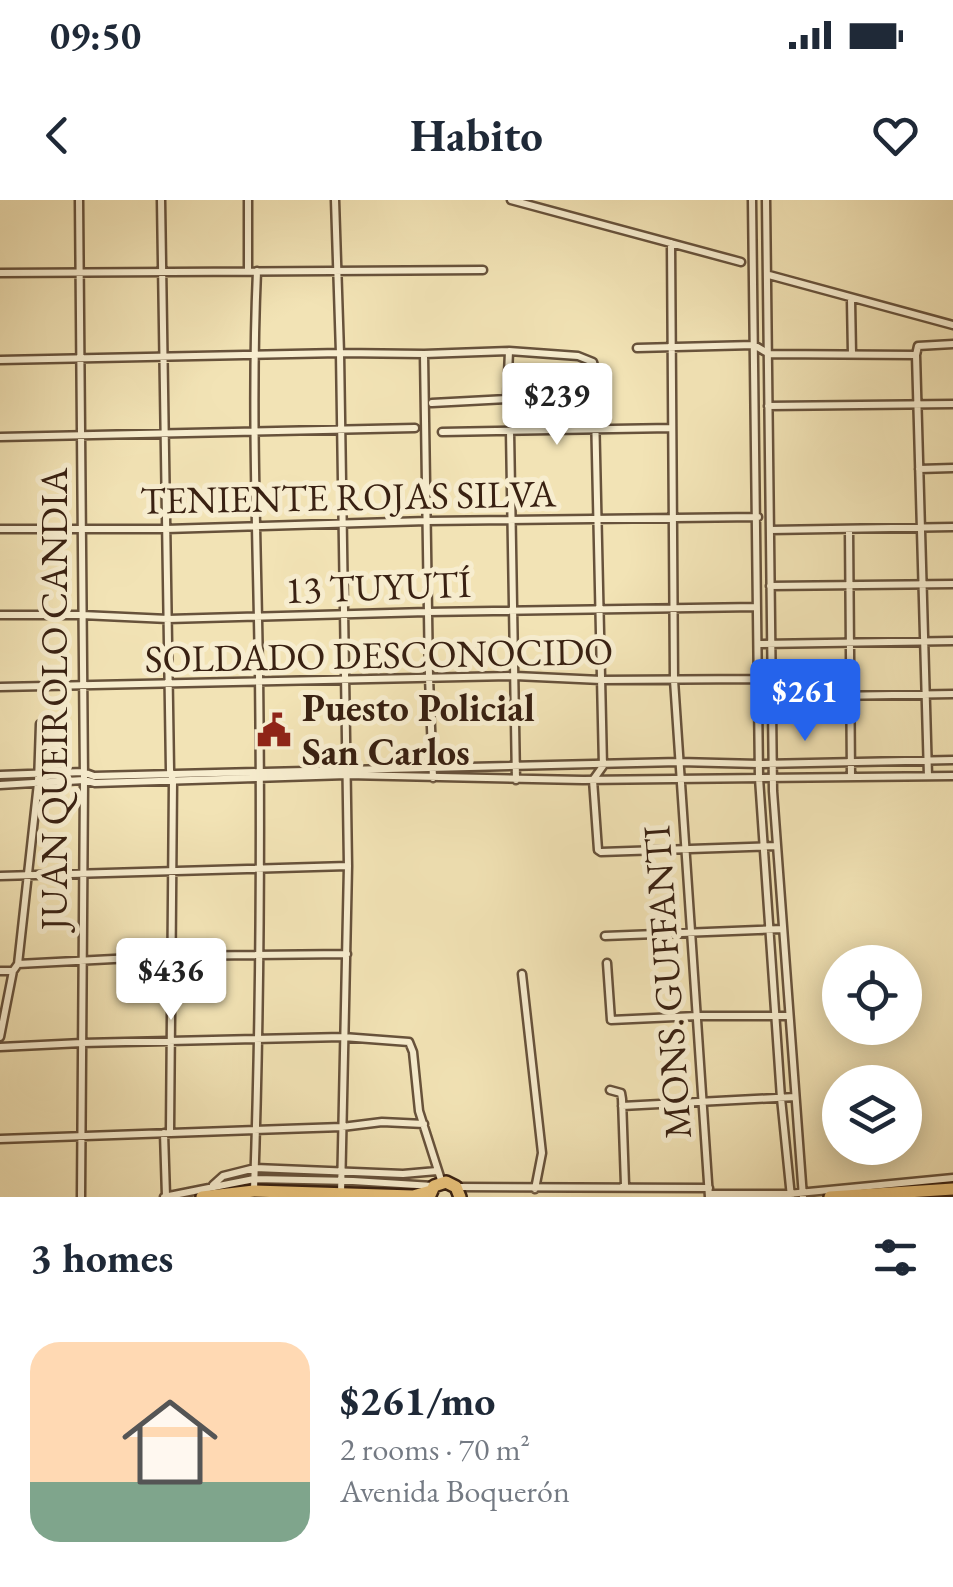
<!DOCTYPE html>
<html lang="en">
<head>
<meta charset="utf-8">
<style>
  :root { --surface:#fff; --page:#f6f6f7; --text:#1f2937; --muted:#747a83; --line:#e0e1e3; --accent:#2563eb }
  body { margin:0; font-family:"EB Garamond",serif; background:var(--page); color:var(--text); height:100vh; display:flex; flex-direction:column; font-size:38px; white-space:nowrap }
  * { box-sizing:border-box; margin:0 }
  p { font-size:32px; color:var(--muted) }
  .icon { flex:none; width:55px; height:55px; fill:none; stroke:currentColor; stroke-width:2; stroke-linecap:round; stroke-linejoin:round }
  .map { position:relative; height:997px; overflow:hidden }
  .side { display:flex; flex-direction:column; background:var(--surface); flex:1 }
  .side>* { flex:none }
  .controls { position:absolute; left:822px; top:745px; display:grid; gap:20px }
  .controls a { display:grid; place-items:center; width:100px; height:100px; border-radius:50%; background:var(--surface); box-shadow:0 5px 25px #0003; font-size:50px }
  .price { position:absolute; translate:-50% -85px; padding:0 22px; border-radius:10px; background:#fff; color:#222; font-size:32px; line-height:65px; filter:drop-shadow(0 2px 5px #0008) }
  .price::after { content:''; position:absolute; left:50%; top:60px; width:30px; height:22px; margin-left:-15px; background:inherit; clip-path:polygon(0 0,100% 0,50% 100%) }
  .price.on { background:var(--accent); color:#fff }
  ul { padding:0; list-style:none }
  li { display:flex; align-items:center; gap:30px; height:250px; padding:0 30px }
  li+li { border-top:2px solid var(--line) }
  li span { display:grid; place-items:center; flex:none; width:280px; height:200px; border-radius:30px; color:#555 }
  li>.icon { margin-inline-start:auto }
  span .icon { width:120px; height:120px; fill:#fffc; stroke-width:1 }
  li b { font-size:42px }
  h2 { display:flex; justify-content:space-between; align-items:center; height:120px; padding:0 30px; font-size:42px }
  .status { display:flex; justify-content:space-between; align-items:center; height:70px; padding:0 50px; background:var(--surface); direction:ltr }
  .status svg { height:28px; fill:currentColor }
  header { display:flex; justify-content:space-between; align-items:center; height:130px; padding:0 30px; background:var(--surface); font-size:45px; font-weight:700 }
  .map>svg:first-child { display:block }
</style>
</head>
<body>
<div class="status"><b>09:50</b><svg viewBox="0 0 49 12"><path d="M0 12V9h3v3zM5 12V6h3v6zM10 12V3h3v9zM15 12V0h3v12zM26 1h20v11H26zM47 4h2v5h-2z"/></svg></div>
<header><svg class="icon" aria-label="back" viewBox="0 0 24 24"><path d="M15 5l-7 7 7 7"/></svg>Habito<svg class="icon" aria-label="heart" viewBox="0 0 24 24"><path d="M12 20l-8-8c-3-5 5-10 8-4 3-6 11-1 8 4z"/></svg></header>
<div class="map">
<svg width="953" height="997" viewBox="0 0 953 997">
  <rect width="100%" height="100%" fill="#f2e3b5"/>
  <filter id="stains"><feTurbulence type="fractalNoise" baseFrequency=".002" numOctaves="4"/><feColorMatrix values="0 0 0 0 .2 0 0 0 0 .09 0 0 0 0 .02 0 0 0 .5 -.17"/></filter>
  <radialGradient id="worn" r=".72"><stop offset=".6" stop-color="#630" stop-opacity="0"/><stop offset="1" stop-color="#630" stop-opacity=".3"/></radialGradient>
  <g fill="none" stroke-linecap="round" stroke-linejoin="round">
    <g stroke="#67523b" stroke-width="11">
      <path id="minor" d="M79,0L84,580L81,997
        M161,0L170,570L173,581L170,932
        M248,0V71
        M335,0L340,153L424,154L509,151L578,156L593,162L594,166L603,566L593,580L598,650L601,652L777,646
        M511,0L741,62
        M752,0L759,578L781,898L791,997
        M766,0L773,591L803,997
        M671,43L674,480L709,997
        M0,73L483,70
        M769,75L953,125
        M851,100L852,154
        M637,148L754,145L769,154L916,155
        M424,155L429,477L433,578
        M0,160L340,153L348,666L341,994
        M432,203L507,199L509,151
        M768,206L953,204
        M510,231L516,580
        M442,232L672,228
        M0,237L415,228
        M919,269L953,268
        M0,329H166L427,321L758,317
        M849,329L851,577
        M770,330L953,327
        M770,386L953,384
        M0,415H82L168,419L427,412L757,407
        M758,444L953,441
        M0,487L515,476L601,480L758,479
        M772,497L953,494
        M0,575L83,572L94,576L679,562L759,564L953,560
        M928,576L916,155L918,146L953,144
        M0,585L84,580L95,583L347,575L583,580L953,576
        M0,676L348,666
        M605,736L783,729
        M607,763L611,820L697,816H789
        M18,764L171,756L347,754
        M0,771H13
        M522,774L542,953L535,989
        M0,837L13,771L18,764L38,583L40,524
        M0,847L82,843L343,837L409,842L413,852L419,911L442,983
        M610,890L621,893L622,899L625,985L622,987
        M622,906L795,897
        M164,933L166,996
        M0,939L342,927L382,922L424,924
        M213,985L223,976L255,968L403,974L437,971
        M456,987L709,988
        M254,990C260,818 261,645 259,473C257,339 251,205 257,71
        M709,994H788L953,978
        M164,997L254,979L353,981L433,986"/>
    </g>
    <g stroke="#392112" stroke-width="16">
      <path id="highway" d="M430,995L434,986L446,982L456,987L460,997
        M202,997L254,991L413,996L431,991
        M830,997L953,989"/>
    </g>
    <use href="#minor" stroke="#f7edcf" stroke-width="6"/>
    <use href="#highway" stroke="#e9c27a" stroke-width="11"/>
  </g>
  <defs>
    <g id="civic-bare" transform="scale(2.7)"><path d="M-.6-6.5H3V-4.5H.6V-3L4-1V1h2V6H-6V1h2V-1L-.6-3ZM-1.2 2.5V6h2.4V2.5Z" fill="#8f2418" stroke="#f7edcf" stroke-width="2.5" paint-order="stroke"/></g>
  </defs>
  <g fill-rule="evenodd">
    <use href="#civic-bare" x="274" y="530"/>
  </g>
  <g text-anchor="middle" stroke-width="10" stroke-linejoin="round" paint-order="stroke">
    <g font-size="38" fill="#392112" stroke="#f7edcf">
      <text transform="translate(348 297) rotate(-1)" y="13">TENIENTE ROJAS SILVA</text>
      <text transform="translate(378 387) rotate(-2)" y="13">13 TUYUTÍ</text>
      <text transform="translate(379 455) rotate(-1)" y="13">SOLDADO DESCONOCIDO</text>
      <text transform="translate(54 499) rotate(-90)" y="13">JUAN QUEIROLO CANDIA</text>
      <text transform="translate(667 782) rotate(-94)" y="13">MONS. GUFFANTI</text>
    </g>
    <g font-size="38" font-weight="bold" fill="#392112" stroke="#f7edcf" text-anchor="start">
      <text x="302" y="521">Puesto Policial<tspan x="302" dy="44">San Carlos</tspan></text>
    </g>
  </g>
  <rect width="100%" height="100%" filter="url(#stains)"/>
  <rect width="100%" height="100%" fill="url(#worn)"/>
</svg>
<div class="controls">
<a><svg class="icon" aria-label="locate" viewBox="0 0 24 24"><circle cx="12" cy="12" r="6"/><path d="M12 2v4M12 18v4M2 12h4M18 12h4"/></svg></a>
<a><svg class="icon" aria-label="layers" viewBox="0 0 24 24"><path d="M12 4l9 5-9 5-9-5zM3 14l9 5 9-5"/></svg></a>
</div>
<b class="price" style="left:557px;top:248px">$239</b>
<b class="price on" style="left:805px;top:544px">$261</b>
<b class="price" style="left:171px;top:823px">$436</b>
</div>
<section class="side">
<h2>3 homes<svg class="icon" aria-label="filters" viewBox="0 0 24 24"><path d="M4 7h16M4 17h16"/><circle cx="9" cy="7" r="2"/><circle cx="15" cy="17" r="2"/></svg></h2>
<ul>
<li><span style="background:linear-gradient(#ffd9b3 70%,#7fa58c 0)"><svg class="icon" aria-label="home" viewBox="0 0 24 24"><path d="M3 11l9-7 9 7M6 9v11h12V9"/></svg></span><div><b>$261/mo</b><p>2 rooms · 70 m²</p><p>Avenida Boquerón</p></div></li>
</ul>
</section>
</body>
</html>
